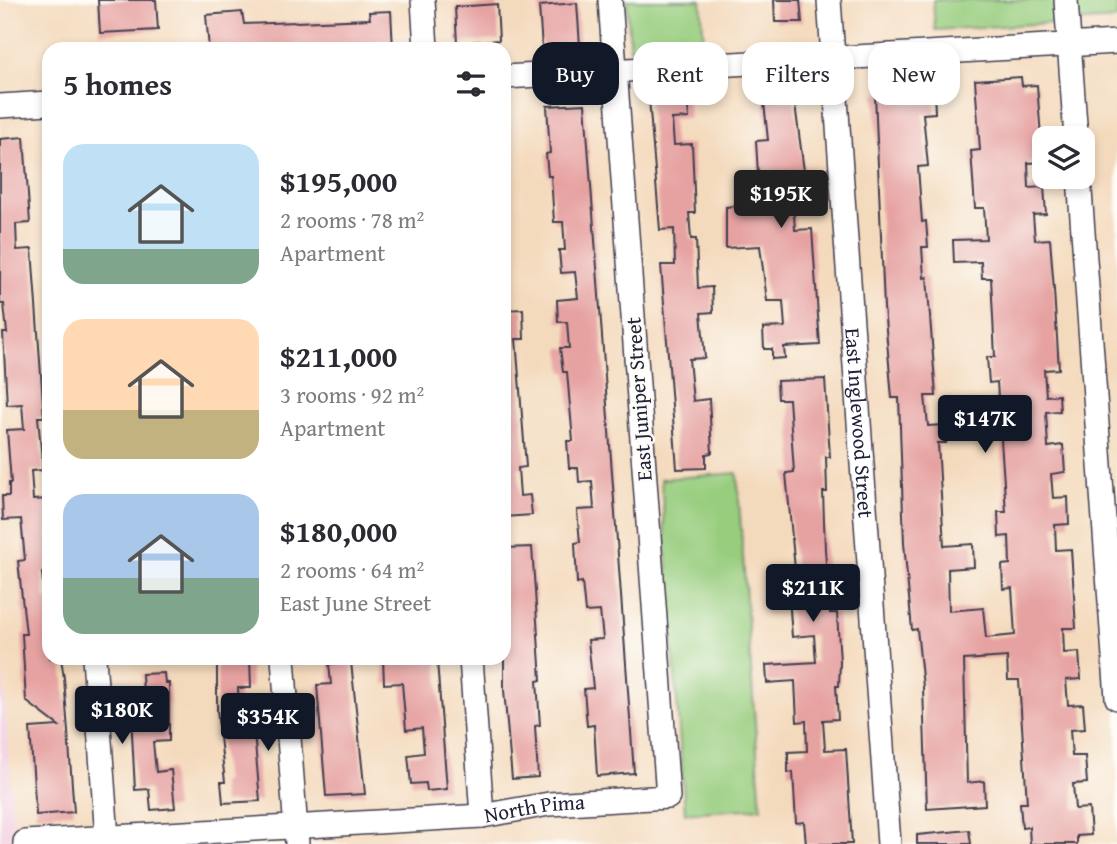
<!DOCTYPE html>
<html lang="en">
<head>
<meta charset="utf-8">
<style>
  :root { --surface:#fff; --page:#f7f7f7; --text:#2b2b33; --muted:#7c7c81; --accent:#111827 }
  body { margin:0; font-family:"Gentium Book Plus",serif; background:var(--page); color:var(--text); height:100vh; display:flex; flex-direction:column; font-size:26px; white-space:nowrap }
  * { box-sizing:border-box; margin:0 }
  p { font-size:23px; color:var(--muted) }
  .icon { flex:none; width:38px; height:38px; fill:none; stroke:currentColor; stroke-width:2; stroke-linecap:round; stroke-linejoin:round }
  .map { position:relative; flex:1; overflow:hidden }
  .details { position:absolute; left:42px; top:42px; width:469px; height:623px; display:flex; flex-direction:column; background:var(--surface); border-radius:21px; box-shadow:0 4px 10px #0003 }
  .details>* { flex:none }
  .banner { position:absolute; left:532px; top:42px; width:480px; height:63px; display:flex; gap:14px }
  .buttons { position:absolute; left:1032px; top:126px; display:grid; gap:14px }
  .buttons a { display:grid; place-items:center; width:63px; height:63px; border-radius:14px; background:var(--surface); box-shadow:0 4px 10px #0003; font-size:35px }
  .price { position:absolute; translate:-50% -60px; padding:0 16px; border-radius:7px; background:var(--accent); color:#fff; font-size:23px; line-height:46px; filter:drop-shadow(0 2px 4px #0008) }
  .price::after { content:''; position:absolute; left:50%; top:42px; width:21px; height:16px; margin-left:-10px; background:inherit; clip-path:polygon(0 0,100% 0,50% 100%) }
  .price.selected { background:#222; color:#fff }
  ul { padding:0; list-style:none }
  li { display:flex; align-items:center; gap:21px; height:175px; padding:0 21px }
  li span { display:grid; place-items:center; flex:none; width:196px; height:140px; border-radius:21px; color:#555 }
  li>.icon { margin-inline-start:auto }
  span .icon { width:84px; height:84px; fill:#fffc; stroke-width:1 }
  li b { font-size:30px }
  h2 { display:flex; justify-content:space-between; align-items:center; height:84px; padding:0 21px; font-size:30px }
  .tag { padding:0 24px; border-radius:21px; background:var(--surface); box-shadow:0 4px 10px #0003; font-size:24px; line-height:63px }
  .tag.selected { background:var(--accent); color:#fff }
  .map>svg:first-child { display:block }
</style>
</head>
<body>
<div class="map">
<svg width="1117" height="844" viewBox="0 0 1117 844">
  <rect width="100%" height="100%" fill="#fdfcf7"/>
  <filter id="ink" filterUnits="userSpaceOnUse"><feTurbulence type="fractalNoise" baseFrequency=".0143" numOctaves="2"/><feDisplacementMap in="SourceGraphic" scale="14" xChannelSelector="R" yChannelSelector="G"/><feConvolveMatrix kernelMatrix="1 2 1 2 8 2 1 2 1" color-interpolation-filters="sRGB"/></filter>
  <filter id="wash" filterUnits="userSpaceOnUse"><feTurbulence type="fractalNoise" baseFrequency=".00686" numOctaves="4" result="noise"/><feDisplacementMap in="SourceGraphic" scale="28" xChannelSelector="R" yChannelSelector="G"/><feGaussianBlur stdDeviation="1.57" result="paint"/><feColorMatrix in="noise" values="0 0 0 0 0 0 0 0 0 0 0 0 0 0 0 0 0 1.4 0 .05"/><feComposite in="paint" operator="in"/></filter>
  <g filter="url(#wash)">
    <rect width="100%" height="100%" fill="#f4dabd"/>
    <path fill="#f2cfe1" d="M0,633L15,844H0Z"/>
    <path fill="#98cd7e" stroke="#5d785c" stroke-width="2" d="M627,0H701L704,45L630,49Z
      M933,0H1117V19L935,30Z
      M737,473L761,808L685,813L661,479Z"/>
    <g id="blocks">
      <path fill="#e6a2a1" d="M98,0H156L158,30L100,33Z
        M774,0H800L802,22H775Z
        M577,3L580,46L542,48L539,6Z
        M497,4L499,40L457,43L455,7Z
        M391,11L393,49H209L206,15L242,12L244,24L370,19L369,12Z
        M1021,77L1022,86L1037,85L1043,162L1028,163L1029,188L1044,187L1046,214L1033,215L1035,240L1050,239L1054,290L1059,369L1044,370L1046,396L1059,395L1060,411L1046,412L1048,447L1063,445L1065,472L1051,474L1053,498L1068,497L1069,524L1055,525L1056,550L1071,549L1076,628H1063L1064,653L1079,652L1081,679L1066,680L1068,705L1083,704L1085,729L1070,730L1072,756H1085L1087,783L1073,784L1075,809L1089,808L1091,835L1077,836V844H1030L1029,827L1022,828L1020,803H1027L1019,680H1008L1007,657L964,660L967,783L984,781L985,805L927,809L923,687L917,629L912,630L904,543L899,398H892L884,307L875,94L934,89L935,113L923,114L928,166L918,167L922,222L926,221L928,247H922L924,278L927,277L936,396H925L928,426L945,425L946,443H938L944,546L973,544L974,567L948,569L949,611L983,608L986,638L1015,635L1012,588L1003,589L1002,565L1010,564L1009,536L999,537L998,512H1006L997,382L989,383L987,357H995L991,278H982L981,262L954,263L953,240L986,239L984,208H975L971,151L980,150L975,80Z
        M793,90L808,200L793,201L795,230L812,229L820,345L784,347L785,358L772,359V349H764L763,328L785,327L783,301H767L760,246L726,248V207L746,205L745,201L776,199L774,172L758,174L756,141L768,140L763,93Z
        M687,96L689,118L672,119L674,145L692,144L695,213H689L691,239H696L698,288L712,287L713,312L701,313L705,358L689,359L693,401L709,399L712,453L706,454V468L677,469L661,265H675L674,229L660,230L649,99Z
        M585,104L634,773L597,776L594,725L587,726L584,689L593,688L588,640L603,639L600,611L585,612L582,582L577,583L575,543L580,542L577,510L594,509L592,481L579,482L578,468H569L567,441H573L567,372H563L560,348H569L567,322H558L557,300L578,298L575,272L561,273L559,250H565L563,222H554L551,176H548L546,154L550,153L547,106Z
        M24,137L30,223L16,224L17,250L32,249L44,417H38L43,470L31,471L33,500L48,499L49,572L42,573L45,600L49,599V658H61L64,678L74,812L36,815L30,728L59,726L26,701L22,634H26L18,561L25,560L21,519L3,520L2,496H9V483H11L7,430L24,429L22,404L7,405L3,333H7L4,304H0V139Z
        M523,309L524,339H516L526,467L518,468L520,496L530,495L532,515L504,517V310Z
        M825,379L830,457H826L827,492H823L825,550L830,613H837L840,662L839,686H836L838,719L823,720L825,750L846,749L852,844H806L804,822L796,823L793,772L788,773V752L807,751L806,721L797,722L795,681L767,683L766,665L816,662L814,635L792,637L789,596H785L784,581L796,580L786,473L794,472L789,399H778L777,381Z
        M532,547L541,680L537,681L540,725L535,726L538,777L512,779L504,690V548Z
        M217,658H250L251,688H238L240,722L253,720L260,801L223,803L221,782H225L217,710Z
        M383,658L437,661L447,789L427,791L426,783L411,784L408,755L424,753L422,728L406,730L402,683L384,684Z
        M351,662L365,794L326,796L317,685L331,684L329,664Z
        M164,673L165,683H169V741L153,742L156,772L171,770L175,808L151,810L149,789L135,790L130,696L143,695L142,674Z
        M969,830L971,844H917V835Z"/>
    </g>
  </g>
  <g filter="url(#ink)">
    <use href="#blocks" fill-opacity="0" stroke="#423e4e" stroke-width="2"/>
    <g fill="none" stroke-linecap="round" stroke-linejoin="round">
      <g stroke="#423e4e" stroke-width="26">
        <g id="minor">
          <path d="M423,0L426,49"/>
          <path id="s1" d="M829,0L889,844"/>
          <path d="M1066,0L1076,138"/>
          <path d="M504,77L1117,42"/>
          <path d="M0,106L49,103"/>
          <path d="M1079,177L1117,698"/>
          <path d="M94,658L107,838"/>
          <path d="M283,658L297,844"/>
          <path d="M471,658L482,816"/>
          <path id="s2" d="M25,842L482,816L549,804L668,797L610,0"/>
        </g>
      </g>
      <use href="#minor" stroke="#fff" stroke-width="23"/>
    </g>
  </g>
  <g text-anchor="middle" stroke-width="5" stroke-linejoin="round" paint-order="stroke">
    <g font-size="21" fill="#22223b" stroke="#fdfcf7">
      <text transform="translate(639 399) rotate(-94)" y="7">East Juniper Street</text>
      <text dy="7" stroke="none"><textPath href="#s1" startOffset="424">East Inglewood Street</textPath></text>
      <text dy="7" stroke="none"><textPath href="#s2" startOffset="511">North Pima</textPath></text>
    </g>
  </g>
</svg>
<div class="buttons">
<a><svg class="icon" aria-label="layers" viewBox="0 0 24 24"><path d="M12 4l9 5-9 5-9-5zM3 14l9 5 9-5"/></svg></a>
</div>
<b class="price selected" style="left:781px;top:230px">$195K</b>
<b class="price" style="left:985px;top:455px">$147K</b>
<b class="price" style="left:813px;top:624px">$211K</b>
<b class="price" style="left:122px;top:746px">$180K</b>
<b class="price" style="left:268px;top:753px">$354K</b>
<div class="banner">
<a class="tag selected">Buy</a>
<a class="tag">Rent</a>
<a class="tag">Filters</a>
<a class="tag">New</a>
</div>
<section class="details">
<h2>5 homes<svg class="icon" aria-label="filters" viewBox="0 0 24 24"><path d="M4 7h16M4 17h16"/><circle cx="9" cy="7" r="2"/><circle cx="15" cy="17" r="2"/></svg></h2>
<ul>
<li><span style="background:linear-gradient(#bfe0f5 75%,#7fa58c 0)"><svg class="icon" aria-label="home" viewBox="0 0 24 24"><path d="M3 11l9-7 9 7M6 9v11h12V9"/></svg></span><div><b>$195,000</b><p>2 rooms · 78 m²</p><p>Apartment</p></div></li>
<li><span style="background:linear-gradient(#ffd9b3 65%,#c2b280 0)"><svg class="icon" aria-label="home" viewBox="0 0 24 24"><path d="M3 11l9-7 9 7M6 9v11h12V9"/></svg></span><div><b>$211,000</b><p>3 rooms · 92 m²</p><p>Apartment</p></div></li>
<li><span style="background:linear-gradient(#a9c7e8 60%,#7fa58c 0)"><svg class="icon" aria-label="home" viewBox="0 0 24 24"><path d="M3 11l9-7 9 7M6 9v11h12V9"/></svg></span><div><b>$180,000</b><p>2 rooms · 64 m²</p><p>East June Street</p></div></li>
</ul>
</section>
</div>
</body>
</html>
